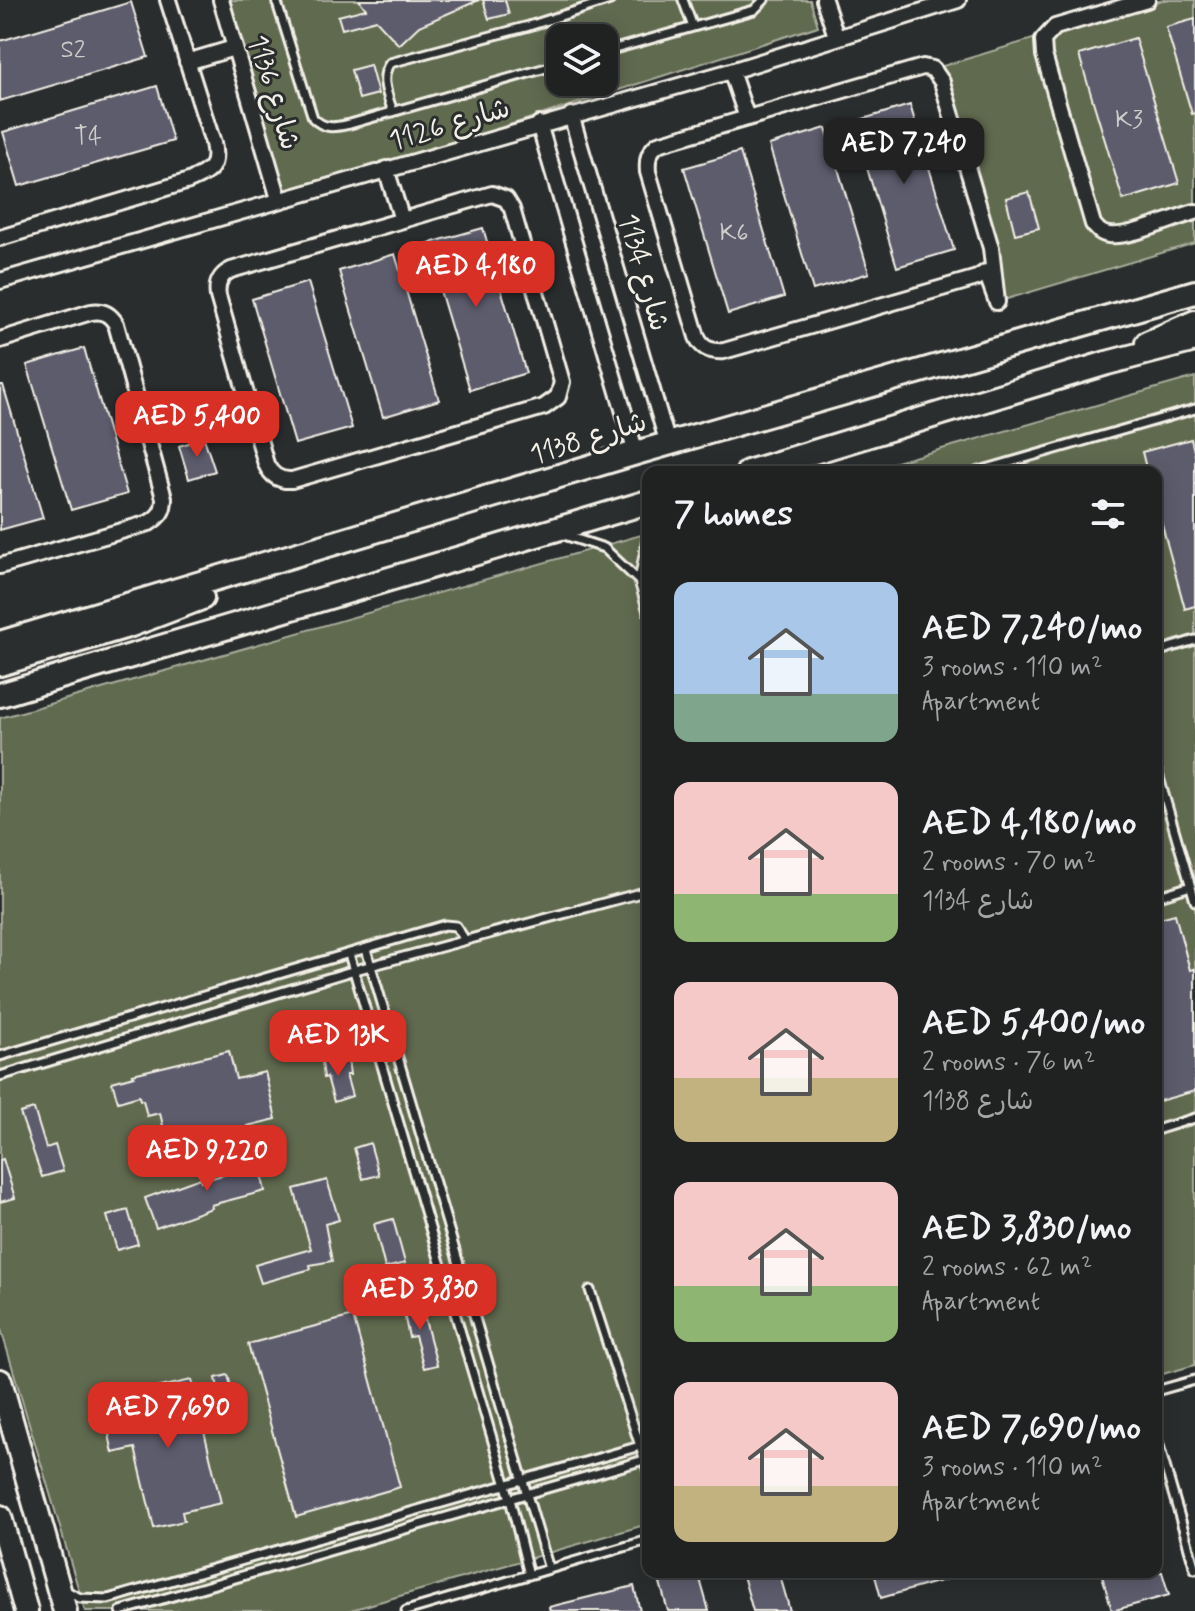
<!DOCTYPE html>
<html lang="en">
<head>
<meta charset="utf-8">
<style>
  :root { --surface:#202222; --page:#282a2a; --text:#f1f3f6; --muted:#a2a4a5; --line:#3d3f40; --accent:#d93025 }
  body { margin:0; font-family:Mynerve,"Playpen Sans Arabic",sans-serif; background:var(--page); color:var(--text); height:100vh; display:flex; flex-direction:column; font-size:30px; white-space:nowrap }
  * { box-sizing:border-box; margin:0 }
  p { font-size:26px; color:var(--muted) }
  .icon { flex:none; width:44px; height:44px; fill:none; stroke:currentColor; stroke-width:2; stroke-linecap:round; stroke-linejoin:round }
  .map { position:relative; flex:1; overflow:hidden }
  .details { position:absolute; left:642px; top:466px; width:520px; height:1112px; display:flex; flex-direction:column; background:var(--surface); border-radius:16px; box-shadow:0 4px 20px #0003,0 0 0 2px var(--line) }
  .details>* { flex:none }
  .fabs { position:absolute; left:546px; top:24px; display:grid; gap:16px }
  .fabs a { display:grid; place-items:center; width:72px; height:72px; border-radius:16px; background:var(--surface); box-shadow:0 4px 20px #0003,0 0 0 2px var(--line); font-size:40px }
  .price { position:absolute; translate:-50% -68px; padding:0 18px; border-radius:16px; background:var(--accent); color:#fff; font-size:26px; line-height:52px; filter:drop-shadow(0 2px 4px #0008) }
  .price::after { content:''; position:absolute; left:50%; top:48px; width:24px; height:18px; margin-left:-12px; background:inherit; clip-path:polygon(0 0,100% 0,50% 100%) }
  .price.active { background:#222; color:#fff }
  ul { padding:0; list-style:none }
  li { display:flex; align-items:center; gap:24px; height:200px; padding:0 32px }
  li span { display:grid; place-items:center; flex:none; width:224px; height:160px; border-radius:16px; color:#555 }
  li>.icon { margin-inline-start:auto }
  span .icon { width:96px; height:96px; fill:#fffc; stroke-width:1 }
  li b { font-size:34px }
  h2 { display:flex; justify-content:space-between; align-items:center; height:96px; padding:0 32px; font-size:34px }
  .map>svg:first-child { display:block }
</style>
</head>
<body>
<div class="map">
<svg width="1195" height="1611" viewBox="0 0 1195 1611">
  <rect width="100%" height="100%" fill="#2a2d2e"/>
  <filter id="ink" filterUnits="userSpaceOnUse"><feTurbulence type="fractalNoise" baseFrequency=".0125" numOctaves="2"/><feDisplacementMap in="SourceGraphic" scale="16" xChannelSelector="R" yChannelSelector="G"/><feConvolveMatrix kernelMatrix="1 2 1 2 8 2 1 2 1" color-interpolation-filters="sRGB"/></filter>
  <g filter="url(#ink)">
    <path fill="#616a50" stroke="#aaae9c" stroke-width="2" fill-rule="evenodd" d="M219,0H810L818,26L279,199ZM560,38H604V82H560Z
      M1163,0H1195V243L997,302L933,69Z
      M1195,377V1365L1156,1376V472H861Z
      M648,533V1524L348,1611H85L0,1326V718Z"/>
    <path fill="#5d5b6d" stroke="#f4f1e8" stroke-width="2" d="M359,0H479L419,26L399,45L376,20L342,29L338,16L366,9Z
      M483,0H505L509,14L489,19Z
      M131,2L148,57L0,101V41Z
      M1195,19V113L1192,114L1166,27Z
      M1135,38L1179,183L1123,200L1079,55Z
      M370,65L378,94L359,99L351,70Z
      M157,86L173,141L19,186L3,132Z
      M910,105L954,250L897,267L853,122Z
      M826,128L869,273L813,290L769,145Z
      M740,152L784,297L728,314L684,168Z
      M1029,192L1039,228L1015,234L1006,198Z
      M483,228L526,373L470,390L426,244Z
      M395,254L439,400L383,417L339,271Z
      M308,282L352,428L295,444L252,299Z
      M84,348L127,494L71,510L27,365Z
      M0,385H3L43,518L0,530Z
      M204,438L215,471L189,479L179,446Z
      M1191,439L1195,455V606L1185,609L1156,503V472H1147L1142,452Z
      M1175,914L1190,970L1195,969V1091L1156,1102V919Z
      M229,1051L236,1079L265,1072L276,1119L247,1126L251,1145L172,1164L160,1113L147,1116L143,1100H140L139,1096L118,1102L112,1082L134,1076L133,1074Z
      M348,1058L350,1075H346L352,1096L334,1102L327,1077L324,1078L322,1061Z
      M34,1109L46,1148L55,1145L63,1171L42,1177L20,1113Z
      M370,1143L379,1175L363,1179L354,1148Z
      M255,1158L256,1163L263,1161L267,1177L262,1178L265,1191L211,1205L212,1208L156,1228L145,1198L200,1178L201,1181L230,1173L228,1167Z
      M3,1159L15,1198L0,1202V1160Z
      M327,1180L339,1220L325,1224L332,1261L310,1265L311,1269L261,1283L255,1265L311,1249L294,1189Z
      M128,1210L138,1244L117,1250L107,1216Z
      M393,1219L405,1263L385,1268L374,1224Z
      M420,1301L437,1365L424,1368L415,1336L409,1337L402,1305Z
      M353,1316L400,1487L296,1517L248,1344Z
      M228,1375L233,1394L236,1393L240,1414L224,1418L216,1378Z
      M192,1380L221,1503L182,1512L184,1521L154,1528L135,1448L113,1453L108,1430L124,1427L116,1397Z
      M657,1572H698L709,1611H668Z
      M742,1572H779L790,1611H753Z
      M874,1572H957L958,1576L881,1598Z
      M1101,1572H1162L1169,1595L1112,1611Z
      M634,1586L640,1611H550L549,1607Z"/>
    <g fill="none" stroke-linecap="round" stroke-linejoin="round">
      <g stroke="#f4f1e8" stroke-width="13">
        <path id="lane" d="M276,0L313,118C325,130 335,127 350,124L560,64
          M683,0L693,27
          M604,52L754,10L764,0
          M393,112C388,96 379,78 390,63L529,26L610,0
          M976,472L1195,409
          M561,534L604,548L639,581
          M648,534L639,581L648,612
          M1156,652L1195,640
          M1156,767L1195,901
          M1156,897L1191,886
          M366,949L549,1569
          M349,954L510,1499L529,1575
          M0,1056L445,925L456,926L465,940
          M0,1076L355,970L648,891
          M1156,1130L1195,1118
          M590,1290L648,1471
          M1156,1391L1195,1380
          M1156,1435L1195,1569
          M66,1591L80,1598L108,1599L640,1446
          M121,1611L644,1460
          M406,1611L648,1540"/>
      </g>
      <g stroke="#f4f1e8" stroke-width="20">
        <path id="street" d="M221,0L279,199
          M824,0L836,36
          M1147,0L1055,27L1043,40L1044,55L1093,224C1098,230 1101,234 1109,235C1130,238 1173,218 1195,212
          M187,62L234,48
          M923,67L933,69L942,82L991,248L997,302L986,272L977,278L724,351C711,352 702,349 697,337L648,172C647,160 648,152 658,144Z
          M731,71L747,118
          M571,115L668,444
          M539,124L636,453
          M386,169L402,220
          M492,194L506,199L512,209L562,382L558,397L544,407L292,480C279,481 271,475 266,464L218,296C216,284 220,275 231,270Z
          M0,238L189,181C211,171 218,167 213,143L168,0
          M0,281L731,71L958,0
          M0,340L91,312C103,310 110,314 116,324L164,498C164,511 160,516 149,523L0,566"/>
      </g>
      <g stroke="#f4f1e8" stroke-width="28">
        <path id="secondary" d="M1147,343L1195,322
          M748,472L1107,363L1195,340
          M0,643L636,453L1195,292
          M0,664L131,625L202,598
          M0,695L648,502
          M0,1381L65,1611
          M0,1517L26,1611"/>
      </g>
      <use href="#lane" stroke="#2a2d2e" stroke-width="7"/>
      <use href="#street" stroke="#2a2d2e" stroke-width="14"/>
      <use href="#secondary" stroke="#2a2d2e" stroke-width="22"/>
    </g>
  </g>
  <g text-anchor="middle" stroke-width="6" stroke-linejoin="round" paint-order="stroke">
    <g font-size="24" fill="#ceccc9">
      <text x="73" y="57">S2</text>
      <text x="1129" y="127">K3</text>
      <text x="88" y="144">T4</text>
      <text x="734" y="240">K6</text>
    </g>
    <g font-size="28" fill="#f4f1e8" stroke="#2a2d2e">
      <text transform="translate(275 92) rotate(73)" y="10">شارع 1136</text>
      <text transform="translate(449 123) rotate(-16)" y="10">شارع 1126</text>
      <text transform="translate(645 272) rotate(74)" y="10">شارع 1134</text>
      <text transform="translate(588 437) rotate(-17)" y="10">شارع 1138</text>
    </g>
  </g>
</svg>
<div class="fabs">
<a><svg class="icon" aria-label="layers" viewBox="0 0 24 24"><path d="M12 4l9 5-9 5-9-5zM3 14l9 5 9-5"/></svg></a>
</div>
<b class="price active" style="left:904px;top:186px">AED 7,240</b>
<b class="price" style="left:476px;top:309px">AED 4,180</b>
<b class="price" style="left:197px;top:459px">AED 5,400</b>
<b class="price" style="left:338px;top:1078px">AED 13K</b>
<b class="price" style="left:207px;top:1193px">AED 9,220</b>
<b class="price" style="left:420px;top:1332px">AED 3,830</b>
<b class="price" style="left:168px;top:1450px">AED 7,690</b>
<section class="details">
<h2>7 homes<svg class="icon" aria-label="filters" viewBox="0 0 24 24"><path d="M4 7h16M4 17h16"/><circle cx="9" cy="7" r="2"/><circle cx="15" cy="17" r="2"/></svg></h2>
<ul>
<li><span style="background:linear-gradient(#a9c7e8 70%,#7fa58c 0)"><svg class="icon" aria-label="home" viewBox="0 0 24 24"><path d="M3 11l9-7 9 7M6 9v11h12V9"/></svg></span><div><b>AED 7,240/mo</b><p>3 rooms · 110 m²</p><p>Apartment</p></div></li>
<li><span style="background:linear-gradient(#f6c9c9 70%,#8fb573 0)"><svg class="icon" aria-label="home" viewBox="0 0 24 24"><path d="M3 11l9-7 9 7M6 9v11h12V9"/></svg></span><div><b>AED 4,180/mo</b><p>2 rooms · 70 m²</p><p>شارع 1134</p></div></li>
<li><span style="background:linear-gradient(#f6c9c9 60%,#c2b280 0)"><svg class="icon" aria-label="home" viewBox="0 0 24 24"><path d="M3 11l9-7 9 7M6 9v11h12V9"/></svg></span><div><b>AED 5,400/mo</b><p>2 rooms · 76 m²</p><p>شارع 1138</p></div></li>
<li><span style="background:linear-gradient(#f6c9c9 65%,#8fb573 0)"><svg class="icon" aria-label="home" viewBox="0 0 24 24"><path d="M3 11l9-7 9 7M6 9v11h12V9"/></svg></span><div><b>AED 3,830/mo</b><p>2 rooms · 62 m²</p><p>Apartment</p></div></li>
<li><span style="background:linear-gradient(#f6c9c9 65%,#c2b280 0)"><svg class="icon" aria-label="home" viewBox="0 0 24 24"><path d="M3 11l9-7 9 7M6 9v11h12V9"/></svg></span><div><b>AED 7,690/mo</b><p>3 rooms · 110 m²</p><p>Apartment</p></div></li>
</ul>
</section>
</div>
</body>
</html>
